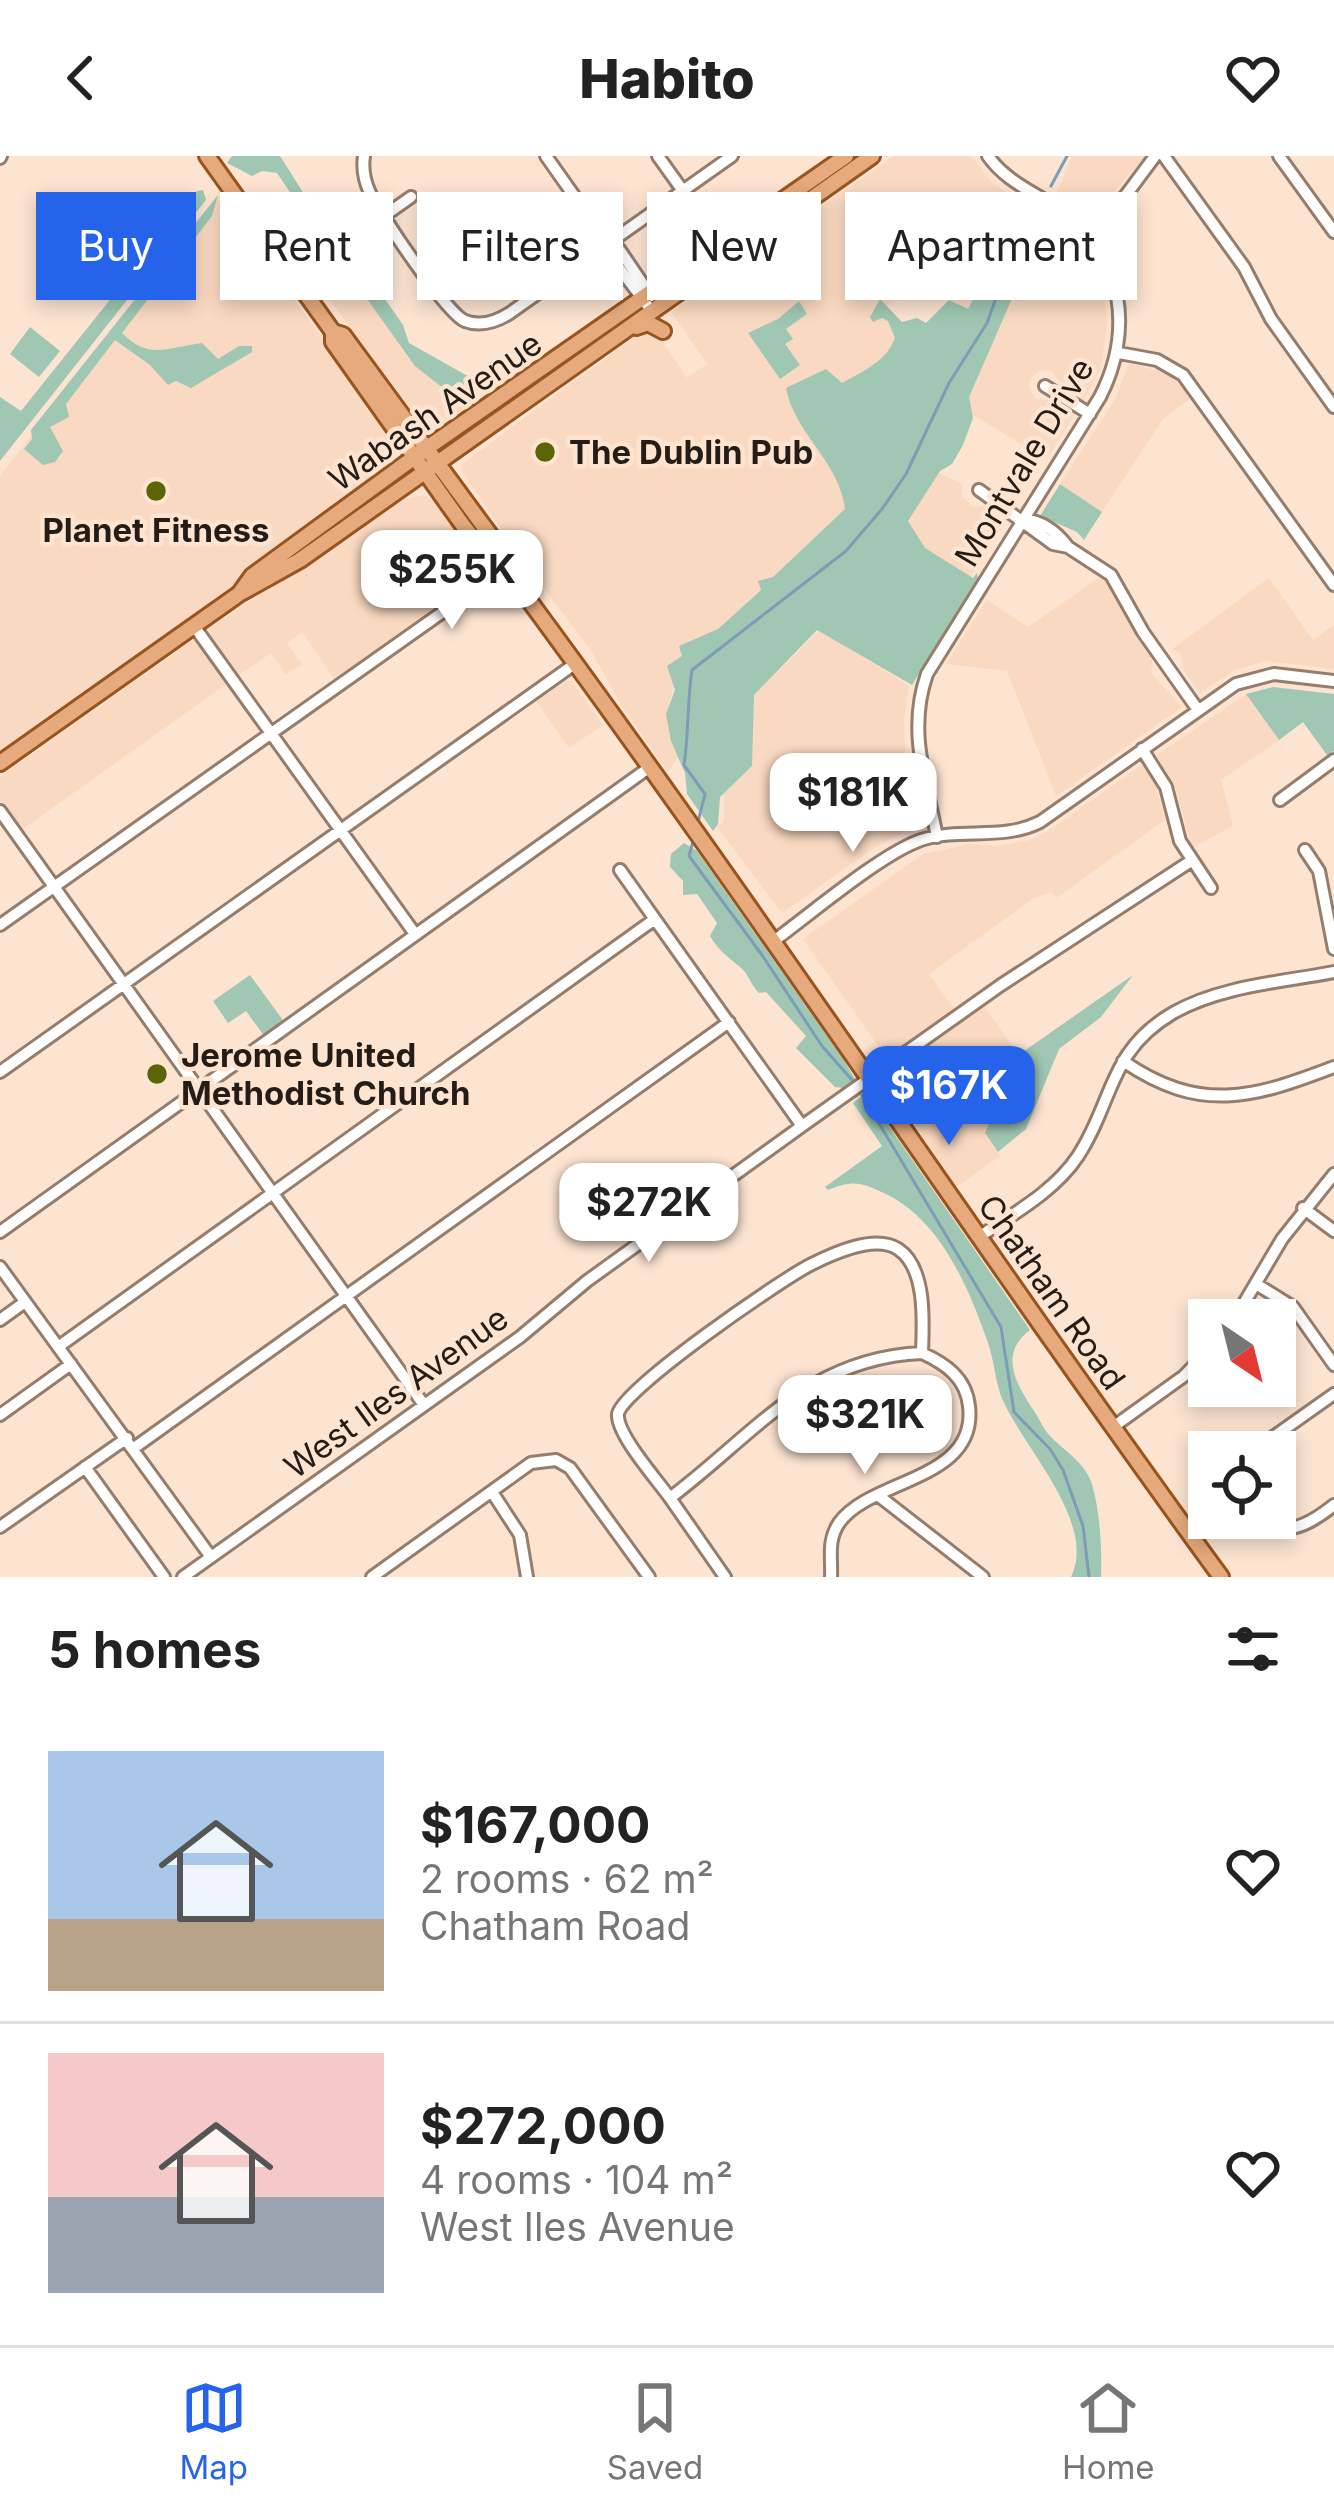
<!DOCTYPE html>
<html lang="en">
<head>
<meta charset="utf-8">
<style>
  :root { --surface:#fff; --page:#f6f6f6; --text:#222; --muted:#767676; --line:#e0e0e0; --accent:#2563eb }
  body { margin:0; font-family:Inter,sans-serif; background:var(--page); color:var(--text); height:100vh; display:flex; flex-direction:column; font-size:45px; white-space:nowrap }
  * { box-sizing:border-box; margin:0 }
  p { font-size:39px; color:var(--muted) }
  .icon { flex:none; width:66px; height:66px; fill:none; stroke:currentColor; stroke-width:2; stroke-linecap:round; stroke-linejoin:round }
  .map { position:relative; height:1421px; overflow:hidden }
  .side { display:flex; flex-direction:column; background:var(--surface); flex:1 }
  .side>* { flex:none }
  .hud { position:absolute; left:36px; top:36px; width:1263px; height:108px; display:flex; gap:24px }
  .needle { width:78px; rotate:145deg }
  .tools { position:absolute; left:1188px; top:1143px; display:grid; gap:24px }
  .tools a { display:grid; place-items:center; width:108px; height:108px; border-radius:0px; background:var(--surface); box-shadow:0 6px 18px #0003; font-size:60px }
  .price { position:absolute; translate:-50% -102px; padding:0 27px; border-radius:24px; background:#fff; color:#222; font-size:39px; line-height:78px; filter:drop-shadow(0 3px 6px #0008) }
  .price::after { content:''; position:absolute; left:50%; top:72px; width:36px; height:27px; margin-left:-18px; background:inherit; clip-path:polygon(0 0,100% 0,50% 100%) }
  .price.on { background:var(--accent); color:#fff }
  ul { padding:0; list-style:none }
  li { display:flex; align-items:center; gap:36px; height:300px; padding:0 48px }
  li+li { border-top:3px solid var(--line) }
  li span { display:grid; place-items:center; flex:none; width:336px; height:240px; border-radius:0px; color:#555 }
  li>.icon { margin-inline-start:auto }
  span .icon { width:144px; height:144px; fill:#fffc; stroke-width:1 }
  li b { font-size:51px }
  h2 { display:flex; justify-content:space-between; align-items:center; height:144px; padding:0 48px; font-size:51px }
  .tag { padding:0 42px; border-radius:0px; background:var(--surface); box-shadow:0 6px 18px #0003; font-size:42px; line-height:108px }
  .tag.on { background:var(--accent); color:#fff }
  header { display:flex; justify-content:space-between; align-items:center; height:156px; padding:0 48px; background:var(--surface); font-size:54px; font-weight:800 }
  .tab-bar { display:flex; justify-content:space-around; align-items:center; height:168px; border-top:3px solid var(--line); background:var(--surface); font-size:33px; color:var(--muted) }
  .tab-bar a { display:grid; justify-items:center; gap:6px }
  .tab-bar .on { color:var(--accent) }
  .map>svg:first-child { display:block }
</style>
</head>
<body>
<header><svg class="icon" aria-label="back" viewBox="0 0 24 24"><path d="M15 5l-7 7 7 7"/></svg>Habito<svg class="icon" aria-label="heart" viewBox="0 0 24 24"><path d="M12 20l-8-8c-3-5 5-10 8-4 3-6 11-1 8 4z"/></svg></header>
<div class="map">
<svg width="1334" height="1421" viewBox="0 0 1334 1421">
  <rect width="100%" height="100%" fill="#fde4d1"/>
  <path fill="#f9d9c1" d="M893,0H971L991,25L1024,50L973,158L956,152L931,118L883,153L912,193L861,342L711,479L679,515L668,549L680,598L668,616L623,552L590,493L525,408L461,314V309L648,171L656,175L687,222L707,208L671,156Z
    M1072,0H1145L1090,63L1057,36Z
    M219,39L354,226L393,286V303L386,315L182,466L0,594V320Z
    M1045,61L1076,83L1094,109L1105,138L1107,169L1101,211L1084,245L1065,233L1051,214L1039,215L1030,223L1029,232L1036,243L1056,245L1075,258L1046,304L959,250L1016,128L1010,122Z
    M350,121L431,220L462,247V254L440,268L426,267L416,260L326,139Z
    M1129,207L1169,218L1191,242L1163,263L1102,356L1060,328L1116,242Z
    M936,315L962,328V340L973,351L988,350L1009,362L969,423L895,378Z
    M424,339L433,344L449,363L485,414L335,524L302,476L287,487L302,508L286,519L271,497L239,519L210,478V472L355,373L405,343Z
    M1103,419L1153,499L1151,517L1182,551L1056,640L1007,515L946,508L987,444L1028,471Z
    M1269,422L1313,484L1334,469V513L1265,505L1235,514L1200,537L1184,515L1180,498L1172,493Z
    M820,474L909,530L904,564L906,607L920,668L875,691L782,757L717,671L724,665V630L753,540Z
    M196,482L228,527L20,675L0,645V621Z
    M566,525H572L603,569L569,592L536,545Z
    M1246,538L1279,584L1221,624L1233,670L1192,692L1177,636L1157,599Z
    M1144,607L1155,625L1165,664L1056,742L1051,736L1034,742L929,818L954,853L886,901L803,783L923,698L969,688L999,690L1030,684L1050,674Z
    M983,848L1017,897L975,930L993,961L985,977L1000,1000L955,1032L887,923L889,916Z"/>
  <path fill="#9fc7b3" d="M232,0H280L304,38L325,44L334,70L403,169L409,187L482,228L474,244L466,250L415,210L355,126L342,128L325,121L320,110L302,92L308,63L277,17L262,15L252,20L227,7Z
    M203,34L206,44L0,305V241L21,255L197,35Z
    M218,39L212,60L122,177C149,205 169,191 202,187L218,203L239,190H252V196L191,232L176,225L168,229L150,209L115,184L66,248L69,261L50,271L63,295L55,306L43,309L24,293L32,283L31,274Z
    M1023,47L1048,60L1012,122L1011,145L969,241L973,262L963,289L952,308L940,315L908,365L925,392L973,422L977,417L978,423L912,529L817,474L754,539L752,610L720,641L718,668L713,675L687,638L685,617L671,585L666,558L675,534L667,510L682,500L679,490L718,473L761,434L758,425L773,421L845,353C840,306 794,277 786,232L826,213L842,227C862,216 887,205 895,182L888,165L882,162L873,166L870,161L880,143L902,166L917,162L926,167L949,144L968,153L992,107L977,99L982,90L997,97Z
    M799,145L807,158L786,173L793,183L785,188L800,209L780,223L748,177L778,163Z
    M30,171L60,195L39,221L10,198Z
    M1060,328L1102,356L1084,384L1077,376L1040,360Z
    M1273,531L1334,538V595L1327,599L1303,566L1279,584L1246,538Z
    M684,687L697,695L843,903L855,923L843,932L835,931L796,892L806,880L766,836L759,837C750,828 749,818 740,811C727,800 719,795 710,780L717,767L697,738L683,739V725L670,711L671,698Z
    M250,819L285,867L265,881L246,855L228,867L213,845Z
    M1133,819L1101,861L1059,893L1026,973L998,996L985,977L992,961L974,930Z
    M866,937L1030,1174C998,1198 1016,1228 1034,1255C1039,1262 1043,1272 1049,1279C1064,1295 1084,1305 1092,1328C1100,1356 1102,1392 1101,1421H1071C1098,1366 1021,1290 1001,1240C995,1223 994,1204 988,1187C969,1132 941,1066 888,1039C862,1027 855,1023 828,1034L825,1031L882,990L853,947Z"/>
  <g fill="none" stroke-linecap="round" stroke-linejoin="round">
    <path stroke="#7b9db5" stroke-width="3" d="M1051,30L1067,0
      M698,666L705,638L684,609C689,577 687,546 692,514L846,395L882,353L906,318L949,227L987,167L1012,98L1037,55
      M694,682L689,700L762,799L822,890L852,924
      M862,939L1001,1171L1014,1256L1050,1293L1063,1314L1083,1370L1089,1421"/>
    <g stroke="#947d6c" stroke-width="16">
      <path id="minor" d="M364,0C362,13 364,24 370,37C380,58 447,158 465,165C481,171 496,166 510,157L732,0
        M546,0L608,88L610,100L651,154
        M658,0L683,35
        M1164,0L1244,111L1271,163L1334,251
        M1279,0L1334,76
        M0,2L1,0
        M384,60L411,41
        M1088,78L1126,39L1155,0
        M608,88L619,93L651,140
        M508,90L540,136
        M1119,197L1157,204L1183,219L1334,429
        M1045,230L1090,258
        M979,334L1053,388L1068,391L1111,419L1143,476L1198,554
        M1023,363C1042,365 1057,376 1068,391
        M194,470L415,778
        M1142,593L1166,631L1180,685L1211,732
        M1280,644L1334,604
        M0,655L424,1249
        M937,681C926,623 907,575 927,518L1100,241C1133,177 1125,100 1063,56C1037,37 1007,27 988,0
        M1305,694L1319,715L1334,793
        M620,714L802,970
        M0,769L505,412
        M775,784C812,757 881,698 921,684C961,671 1002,685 1040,666L1236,528L1274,518L1334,525
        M1123,905C1200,958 1253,942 1334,911
        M0,916L576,507
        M1303,1052L1334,1075
        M0,1076L650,611
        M979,1081C1013,1058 1055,1035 1078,1000C1114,945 1108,895 1173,857C1220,830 1282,826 1334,816
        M0,1111L211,1401
        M1256,1128L1293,1151L1334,1209
        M0,1164L25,1146
        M1234,1164L1282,1083L1334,1018
        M58,1191L655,763
        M0,1259L71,1208
        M1113,1271L1184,1220L1209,1194
        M134,1292L729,866
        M1252,1296L1334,1238
        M85,1311L164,1421
        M492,1336L520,1379L527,1421
        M879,1340L983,1421
        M670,1342C658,1325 616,1278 618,1258C621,1234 783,1122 812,1108C834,1097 875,1078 898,1093C927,1112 923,1167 922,1197
        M1231,1362C1280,1375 1293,1382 1334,1349
        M0,1371L127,1282
        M1191,1379L1217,1362
        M183,1421L520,1181L587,1125L802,970L1001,829L1191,705
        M372,1421L531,1307L556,1304L570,1312L649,1421
        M725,1421L670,1342C754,1279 807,1202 922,1197C946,1208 966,1222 969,1250C978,1325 871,1322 839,1367C827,1385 832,1401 831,1421"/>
    </g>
    <g stroke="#97541f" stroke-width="20">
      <path id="major" d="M207,0L333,176V186L462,368L484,396L505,412C751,743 978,1088 1221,1421
        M636,171L648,167L663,175
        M333,176L343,179L499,391L505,411
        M239,438L252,420L427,292L846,0
        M0,607L239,438L300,404L872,0"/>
    </g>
    <use href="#minor" stroke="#fff" stroke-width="10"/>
    <use href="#major" stroke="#e6aa7c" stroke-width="14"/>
  </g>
  <g fill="#5c6505" stroke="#fde4d1" stroke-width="4.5">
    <circle cx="545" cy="296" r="12"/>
    <circle cx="156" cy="335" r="12"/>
    <circle cx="157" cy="918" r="12"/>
  </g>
  <g text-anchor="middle" stroke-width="9" stroke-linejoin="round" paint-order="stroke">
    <g font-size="33" fill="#251c15" stroke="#fde4d1">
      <text transform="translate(435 255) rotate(-35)" y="12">Wabash Avenue</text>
      <text transform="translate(1024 306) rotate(-59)" y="12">Montvale Drive</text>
      <text transform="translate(1052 1136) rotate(55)" y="12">Chatham Road</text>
      <text transform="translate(396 1236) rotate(-36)" y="12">West Iles Avenue</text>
    </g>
    <g font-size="33" font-weight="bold" fill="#251c15" stroke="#fde4d1" text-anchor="start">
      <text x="569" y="308">The Dublin Pub</text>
      <text x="156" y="386" text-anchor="middle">Planet Fitness</text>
      <text x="181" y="911">Jerome United<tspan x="181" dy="38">Methodist Church</tspan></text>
    </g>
  </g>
</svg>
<div class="tools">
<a><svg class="needle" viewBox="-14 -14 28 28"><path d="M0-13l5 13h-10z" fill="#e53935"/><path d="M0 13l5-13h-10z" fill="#767676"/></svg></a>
<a><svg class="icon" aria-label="locate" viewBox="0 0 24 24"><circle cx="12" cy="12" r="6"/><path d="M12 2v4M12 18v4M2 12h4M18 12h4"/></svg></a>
</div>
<b class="price" style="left:452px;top:476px">$255K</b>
<b class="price" style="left:853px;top:699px">$181K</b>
<b class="price on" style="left:949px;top:992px">$167K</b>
<b class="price" style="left:649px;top:1109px">$272K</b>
<b class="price" style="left:865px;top:1321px">$321K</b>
<div class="hud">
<a class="tag on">Buy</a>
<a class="tag">Rent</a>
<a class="tag">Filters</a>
<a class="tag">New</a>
<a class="tag">Apartment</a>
</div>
</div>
<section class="side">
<h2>5 homes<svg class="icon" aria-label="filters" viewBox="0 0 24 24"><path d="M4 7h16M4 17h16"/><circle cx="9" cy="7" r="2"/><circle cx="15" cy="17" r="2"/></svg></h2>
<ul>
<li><span style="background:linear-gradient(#a9c7e8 70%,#b9a48a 0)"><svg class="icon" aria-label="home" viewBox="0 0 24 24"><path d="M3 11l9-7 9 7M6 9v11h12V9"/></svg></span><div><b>$167,000</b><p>2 rooms · 62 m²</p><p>Chatham Road</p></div><svg class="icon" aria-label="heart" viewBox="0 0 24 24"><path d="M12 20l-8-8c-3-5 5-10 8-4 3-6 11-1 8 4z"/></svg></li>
<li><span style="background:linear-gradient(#f6c9c9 60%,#9aa5b1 0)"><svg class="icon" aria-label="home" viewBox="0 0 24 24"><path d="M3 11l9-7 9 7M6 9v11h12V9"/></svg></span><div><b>$272,000</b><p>4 rooms · 104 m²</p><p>West Iles Avenue</p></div><svg class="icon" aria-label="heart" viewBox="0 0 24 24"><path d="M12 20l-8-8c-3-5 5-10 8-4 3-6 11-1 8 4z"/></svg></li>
</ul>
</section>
<nav class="tab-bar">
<a class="on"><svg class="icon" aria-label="map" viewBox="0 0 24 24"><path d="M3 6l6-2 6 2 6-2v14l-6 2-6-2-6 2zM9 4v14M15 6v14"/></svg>Map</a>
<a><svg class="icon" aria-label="saved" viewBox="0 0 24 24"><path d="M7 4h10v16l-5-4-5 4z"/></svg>Saved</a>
<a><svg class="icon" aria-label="home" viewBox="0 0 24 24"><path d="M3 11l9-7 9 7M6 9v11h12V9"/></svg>Home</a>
</nav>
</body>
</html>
